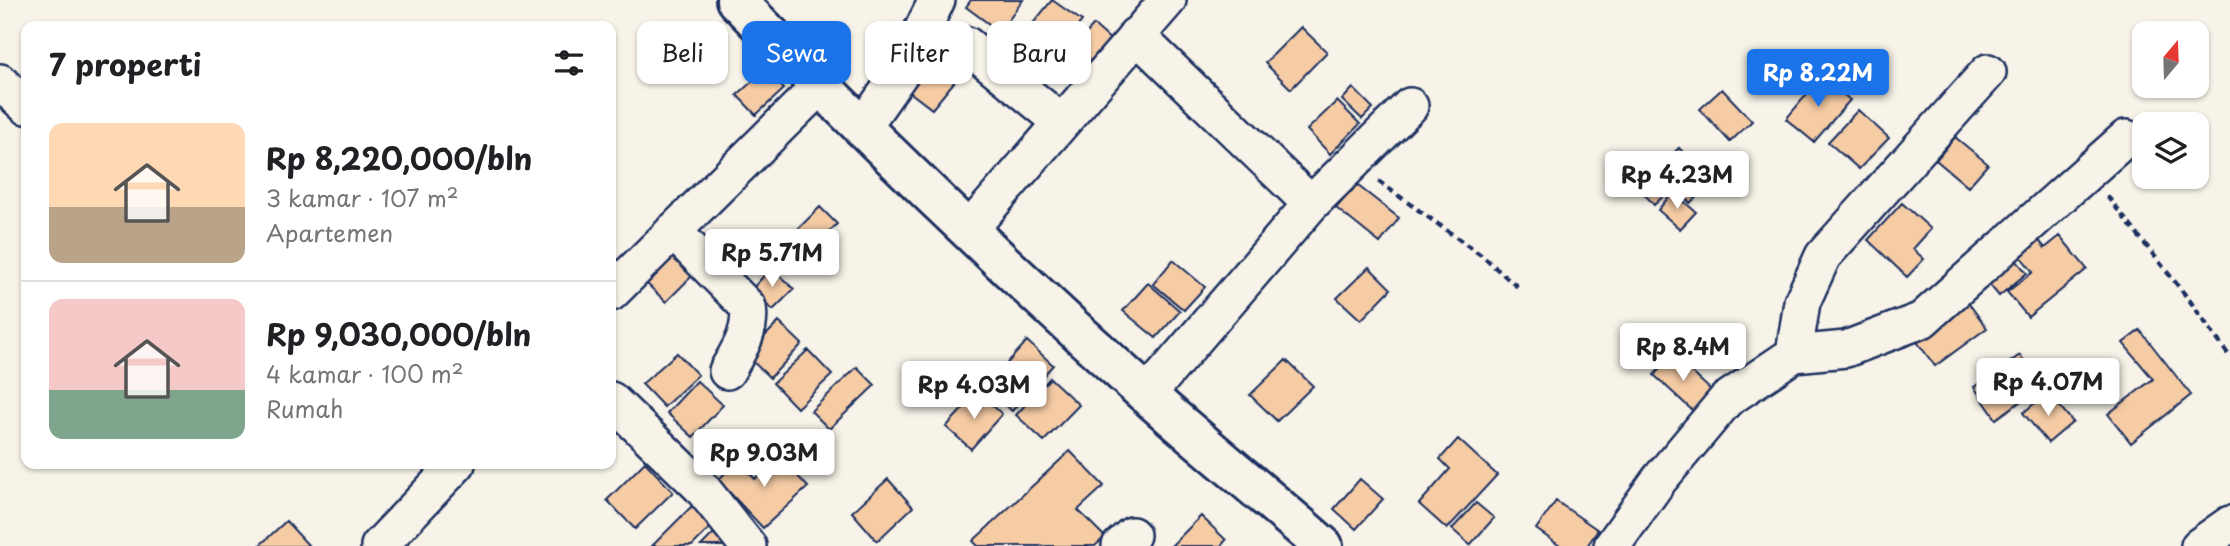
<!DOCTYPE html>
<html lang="id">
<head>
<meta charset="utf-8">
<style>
  :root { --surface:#fff; --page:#f2f2f2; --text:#202124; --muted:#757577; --line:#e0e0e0; --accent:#1a73e8 }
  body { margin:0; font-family:"Playpen Sans",sans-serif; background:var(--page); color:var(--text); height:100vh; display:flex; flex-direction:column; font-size:26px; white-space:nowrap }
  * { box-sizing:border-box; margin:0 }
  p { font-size:23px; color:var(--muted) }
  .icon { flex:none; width:38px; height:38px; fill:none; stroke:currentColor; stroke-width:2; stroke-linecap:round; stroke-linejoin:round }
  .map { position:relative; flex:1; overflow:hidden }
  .details { position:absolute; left:21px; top:21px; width:595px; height:448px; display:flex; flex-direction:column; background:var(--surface); border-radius:14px; box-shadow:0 2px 5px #0004 }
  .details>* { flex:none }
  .guide { position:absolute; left:637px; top:21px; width:665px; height:63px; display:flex; gap:14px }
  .needle { width:46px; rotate:19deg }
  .controls { position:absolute; left:2132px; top:21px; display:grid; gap:14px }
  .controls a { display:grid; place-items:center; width:77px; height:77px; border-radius:14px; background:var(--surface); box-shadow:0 2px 5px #0004; font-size:35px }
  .price { position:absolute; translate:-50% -60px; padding:0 16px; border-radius:7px; background:#fff; color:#222; font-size:23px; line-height:46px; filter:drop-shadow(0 2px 4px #0008) }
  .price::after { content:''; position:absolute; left:50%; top:42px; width:21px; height:16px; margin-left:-10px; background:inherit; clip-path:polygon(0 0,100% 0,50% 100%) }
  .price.current { background:var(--accent); color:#fff }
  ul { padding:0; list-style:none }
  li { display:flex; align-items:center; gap:21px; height:175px; padding:0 28px }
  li+li { border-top:2px solid var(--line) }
  li span { display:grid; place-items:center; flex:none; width:196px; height:140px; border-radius:14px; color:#555 }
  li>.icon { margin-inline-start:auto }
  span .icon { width:84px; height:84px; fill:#fffc; stroke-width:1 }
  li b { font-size:30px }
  h2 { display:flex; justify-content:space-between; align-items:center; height:84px; padding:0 28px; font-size:30px }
  .tag { padding:0 24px; border-radius:14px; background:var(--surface); box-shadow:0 2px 5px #0004; font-size:24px; line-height:63px }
  .tag.current { background:var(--accent); color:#fff }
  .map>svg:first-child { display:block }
</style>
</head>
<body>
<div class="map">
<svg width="2230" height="546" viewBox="0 0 2230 546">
  <rect width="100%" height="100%" fill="#f7f3e8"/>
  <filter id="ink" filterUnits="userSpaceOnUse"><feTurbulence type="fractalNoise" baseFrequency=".0143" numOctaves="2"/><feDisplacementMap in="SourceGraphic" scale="14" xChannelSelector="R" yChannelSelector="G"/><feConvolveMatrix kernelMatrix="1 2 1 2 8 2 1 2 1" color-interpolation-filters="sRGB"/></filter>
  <g filter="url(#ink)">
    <path fill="#f6cca5" stroke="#1b2f5e" stroke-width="2" d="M971,0H1023L1000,32L966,7Z
      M1052,0L1082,21L1050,60L1021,38Z
      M1094,25L1121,49L1086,89L1058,65Z
      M1301,27L1327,52L1291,89L1265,63Z
      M940,49L964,70L932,109L907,90Z
      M765,70L784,89L756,115L737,95Z
      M1822,76L1850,100L1814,142L1786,119Z
      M1353,88L1373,108L1362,119L1342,100Z
      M1722,89L1752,121L1730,142L1700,109Z
      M1337,101L1360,124L1330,154L1307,130Z
      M1858,110L1889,138L1859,169L1828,142Z
      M1955,137L1988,164L1968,187L1936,160Z
      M1679,148L1713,182L1690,203L1657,168Z
      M1649,165L1671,189L1654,205L1632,180Z
      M1357,185L1399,218L1380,243L1336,208Z
      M1673,192L1696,212L1680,229L1658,210Z
      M1902,203L1931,229L1913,249L1924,259L1907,277L1868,240Z
      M820,207L837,224L806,255L789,238Z
      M2028,227L2045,248L2060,236L2087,269L2028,317L2007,292L2033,272L2009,242Z
      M2006,248L2027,273L1999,296L1978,271Z
      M674,254L694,274L666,302L645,282Z
      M1173,260L1205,287L1184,310L1153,284Z
      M1369,267L1391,289L1361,320L1337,298Z
      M771,268L794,289L773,310L751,290Z
      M1148,283L1180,311L1156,338L1123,311Z
      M1964,297L1987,328L1935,366L1912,335Z
      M779,322L802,344L770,378L746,355Z
      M2140,330L2191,395L2131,443L2108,414L2153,379L2123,343Z
      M1027,341L1053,365L1012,411L986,387Z
      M808,350L832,375L797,408L773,383Z
      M677,353L698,375L664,407L642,384Z
      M1673,355L1712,391L1693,411L1654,375Z
      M2020,355L2042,386L1996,419L1974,387Z
      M1286,360L1313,386L1277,421L1250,395Z
      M857,367L875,385L829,429L811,411Z
      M1050,378L1079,405L1044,441L1016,415Z
      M697,381L723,405L693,437L667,413Z
      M978,392L1002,414L971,449L946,427Z
      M2048,392L2073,422L2048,443L2023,413Z
      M1458,439L1497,475L1447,529L1419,504L1450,469L1440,459Z
      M1070,451L1104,486L1078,510L1105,537L1095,546H978L973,541Z
      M779,456L808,487L763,528L718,480L738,461L755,479Z
      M645,462L673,492L635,529L607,500Z
      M888,479L913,507L877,541L852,512Z
      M1360,479L1383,499L1356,529L1334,509Z
      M1556,501L1598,530L1587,546H1560L1536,529Z
      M1476,503L1494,518L1470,545L1452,529Z
      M692,506L712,526L692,546H652Z
      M1201,516L1226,540L1221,546H1171Z
      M286,521L309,546H259Z
      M721,526L740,546H701Z"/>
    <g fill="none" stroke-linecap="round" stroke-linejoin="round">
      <g stroke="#1b2f5e" stroke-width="40">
        <path id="minor" d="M1136,35L1311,204
          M967,45L1061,122
          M0,82L26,106
          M862,128L902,71L937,0
          M969,230L1168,0
          M673,231L748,307C752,331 739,350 727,371
          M611,293L820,86
          M1794,354L1802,302L1823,256L1988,72
          M1147,395L1311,204L1410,106
          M611,400L701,487L748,546
          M379,546L457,464
          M1120,546L1132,535
          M1612,546L1659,480L1726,400L1794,354L1846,349L1922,320L2126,138
          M2199,546L2230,524"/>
      </g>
      <g stroke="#1b2f5e" stroke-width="44">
        <path id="tertiary" d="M736,0C868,136 1005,268 1146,394C1204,446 1265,495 1323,546"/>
      </g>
      <path stroke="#1b2f5e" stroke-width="4.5" stroke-dasharray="7 5" stroke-linecap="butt" d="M1378,181L1481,255L1520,289
        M2107,196L2190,301L2230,357"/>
      <use href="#minor" stroke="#f7f3e8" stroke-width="35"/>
      <use href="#tertiary" stroke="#f7f3e8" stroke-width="38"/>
    </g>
  </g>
</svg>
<div class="controls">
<a><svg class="needle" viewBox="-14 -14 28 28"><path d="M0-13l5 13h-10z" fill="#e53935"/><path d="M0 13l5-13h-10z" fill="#757577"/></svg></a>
<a><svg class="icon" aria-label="layers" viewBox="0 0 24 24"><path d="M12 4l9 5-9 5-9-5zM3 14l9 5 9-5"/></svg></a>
</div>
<b class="price current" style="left:1818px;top:109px">Rp 8.22M</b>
<b class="price" style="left:1677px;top:211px">Rp 4.23M</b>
<b class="price" style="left:772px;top:289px">Rp 5.71M</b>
<b class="price" style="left:1683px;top:383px">Rp 8.4M</b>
<b class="price" style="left:2048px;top:418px">Rp 4.07M</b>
<b class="price" style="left:974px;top:421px">Rp 4.03M</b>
<b class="price" style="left:764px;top:489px">Rp 9.03M</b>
<div class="guide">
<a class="tag">Beli</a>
<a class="tag current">Sewa</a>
<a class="tag">Filter</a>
<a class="tag">Baru</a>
</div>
<section class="details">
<h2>7 properti<svg class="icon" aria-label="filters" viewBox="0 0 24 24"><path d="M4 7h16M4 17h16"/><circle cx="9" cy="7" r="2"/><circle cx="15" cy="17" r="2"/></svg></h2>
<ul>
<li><span style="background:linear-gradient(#ffd9b3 60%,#b9a48a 0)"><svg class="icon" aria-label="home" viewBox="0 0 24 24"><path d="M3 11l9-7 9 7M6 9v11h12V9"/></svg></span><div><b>Rp 8,220,000/bln</b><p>3 kamar · 107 m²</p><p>Apartemen</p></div></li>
<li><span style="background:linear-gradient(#f6c9c9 65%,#7fa58c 0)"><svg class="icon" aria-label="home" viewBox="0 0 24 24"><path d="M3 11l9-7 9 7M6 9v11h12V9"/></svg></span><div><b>Rp 9,030,000/bln</b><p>4 kamar · 100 m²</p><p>Rumah</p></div></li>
</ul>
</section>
</div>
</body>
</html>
